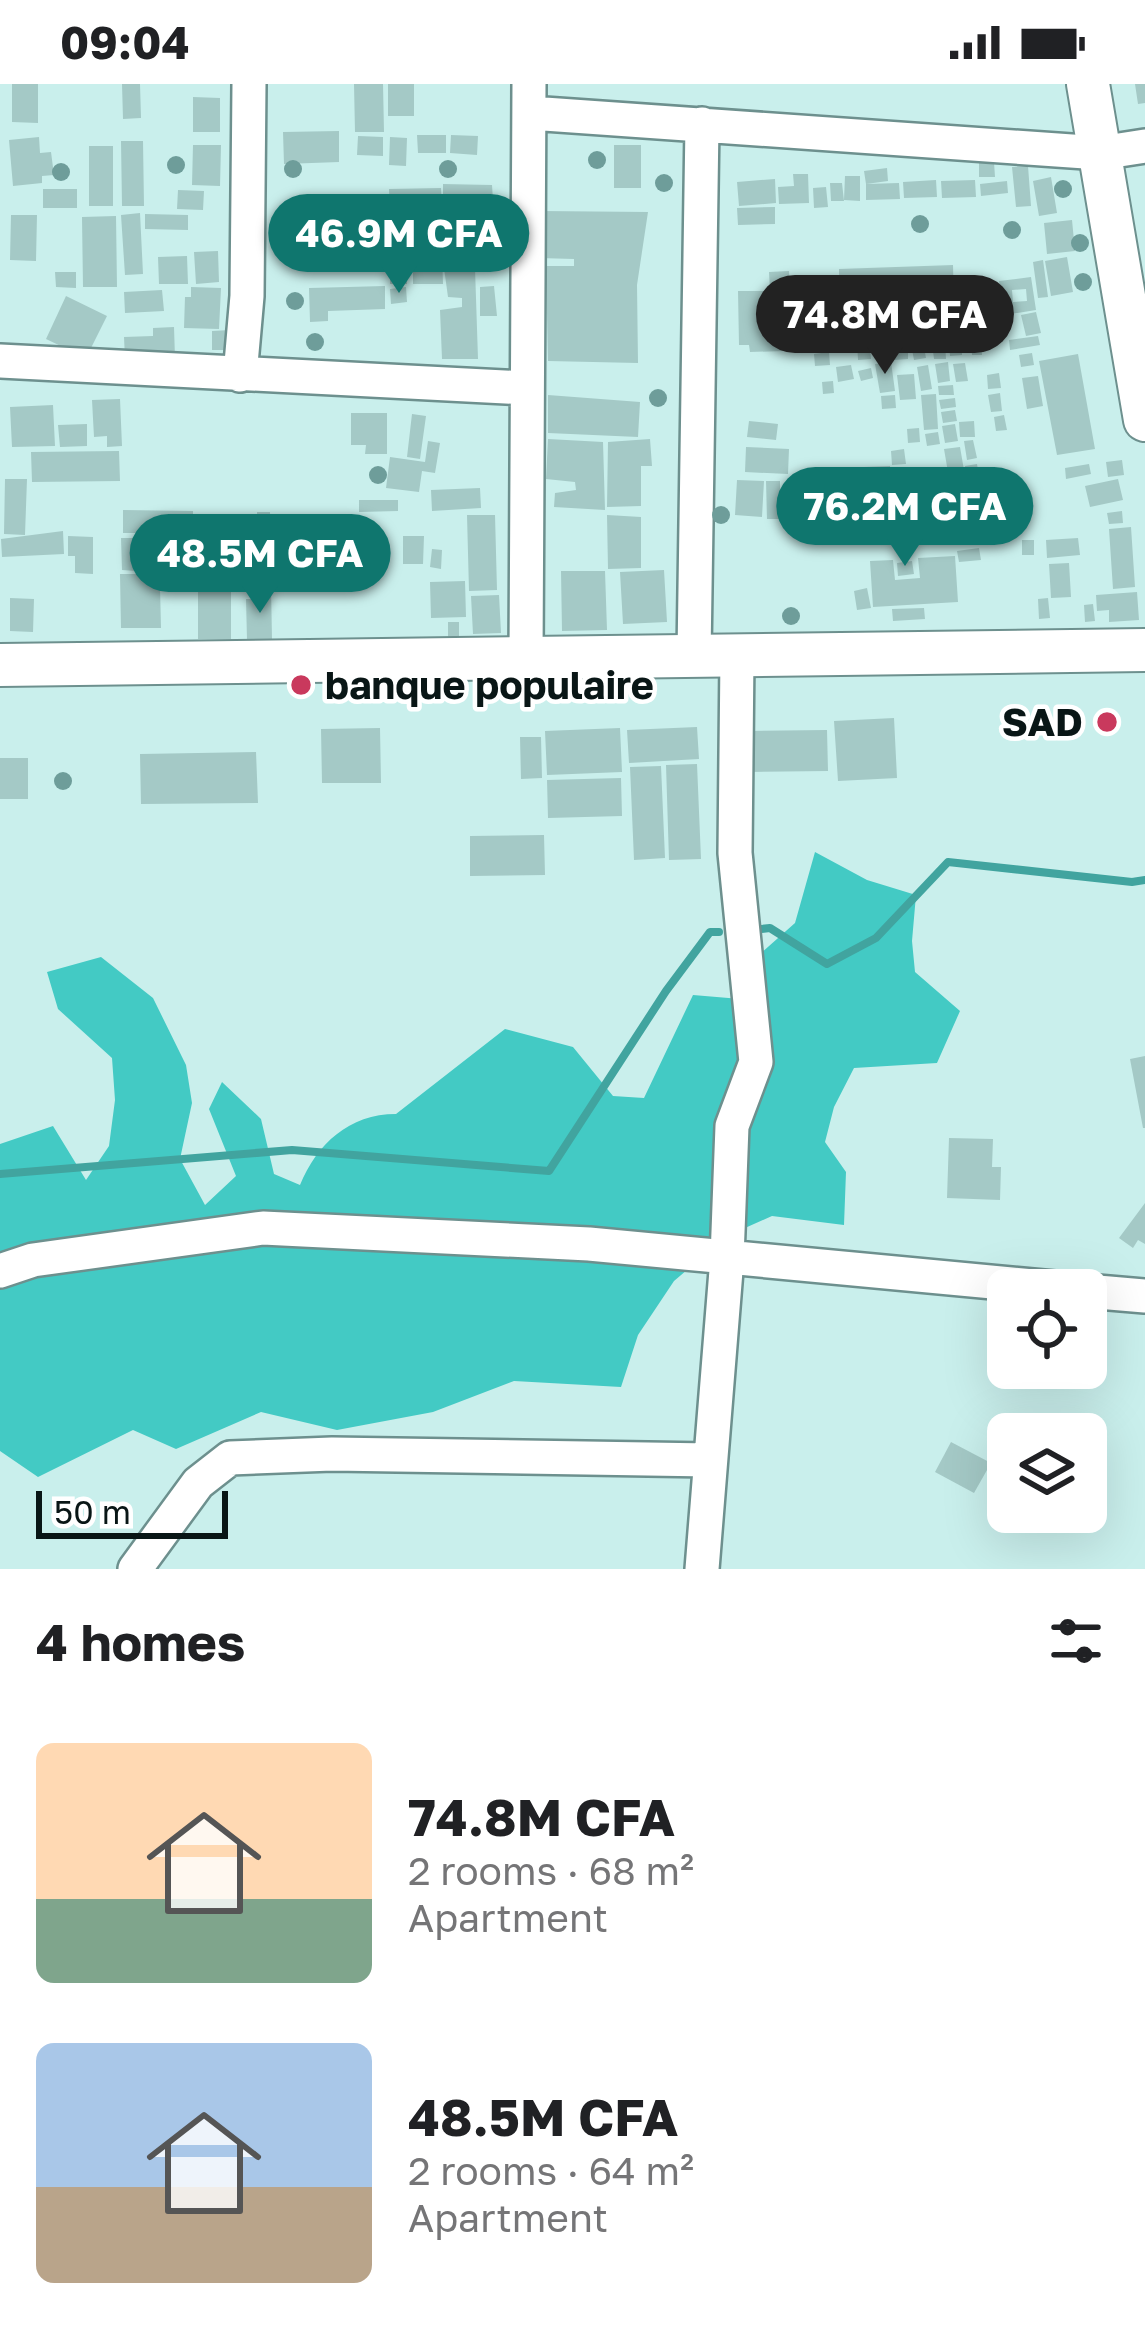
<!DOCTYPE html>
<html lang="en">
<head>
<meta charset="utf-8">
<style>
  :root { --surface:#fff; --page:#f2f2f2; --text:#202124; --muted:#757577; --accent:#0f766e }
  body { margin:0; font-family:"Golos Text",sans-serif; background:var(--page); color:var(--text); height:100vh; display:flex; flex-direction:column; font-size:45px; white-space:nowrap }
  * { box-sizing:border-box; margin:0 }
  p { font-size:39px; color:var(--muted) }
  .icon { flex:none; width:66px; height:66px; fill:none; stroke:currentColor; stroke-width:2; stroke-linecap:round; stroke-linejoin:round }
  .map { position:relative; height:1485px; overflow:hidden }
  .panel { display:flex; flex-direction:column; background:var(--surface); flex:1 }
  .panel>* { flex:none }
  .tools { position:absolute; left:987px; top:1185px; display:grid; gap:24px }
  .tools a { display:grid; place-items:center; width:120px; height:120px; border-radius:18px; background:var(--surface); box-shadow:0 12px 48px #0002; font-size:60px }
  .scale { position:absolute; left:36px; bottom:30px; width:192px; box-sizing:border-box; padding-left:12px; border:6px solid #091616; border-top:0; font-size:33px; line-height:42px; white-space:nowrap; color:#091616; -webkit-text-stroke:9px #fff; paint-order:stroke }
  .price { position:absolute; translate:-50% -102px; padding:0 27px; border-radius:42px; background:var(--accent); color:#fff; font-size:39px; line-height:78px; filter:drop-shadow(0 3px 6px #0008) }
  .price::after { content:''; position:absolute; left:50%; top:72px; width:36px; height:27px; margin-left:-18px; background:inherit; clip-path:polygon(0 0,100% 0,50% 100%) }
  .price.on { background:#222; color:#fff }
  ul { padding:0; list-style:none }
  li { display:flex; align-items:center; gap:36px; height:300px; padding:0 36px }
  li span { display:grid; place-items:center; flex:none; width:336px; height:240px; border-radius:18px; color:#555 }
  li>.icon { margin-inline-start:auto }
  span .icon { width:144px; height:144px; fill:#fffc; stroke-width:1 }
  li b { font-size:51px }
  h2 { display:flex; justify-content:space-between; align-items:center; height:144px; padding:0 36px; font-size:51px }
  .status { display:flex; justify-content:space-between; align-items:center; height:84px; padding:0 60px; background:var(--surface); direction:ltr }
  .status svg { height:33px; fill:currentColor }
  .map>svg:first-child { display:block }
</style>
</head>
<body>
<div class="status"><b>09:04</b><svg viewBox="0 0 49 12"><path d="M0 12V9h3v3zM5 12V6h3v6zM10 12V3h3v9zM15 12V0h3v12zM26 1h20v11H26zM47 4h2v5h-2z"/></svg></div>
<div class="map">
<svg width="1145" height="1485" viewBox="0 0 1145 1485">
  <rect width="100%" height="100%" fill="#c9efec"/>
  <path fill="#43cac4" d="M815,768L867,796L916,811L912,857L915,888L960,927L937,979L854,984L834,1023L825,1058L846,1088L844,1141L772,1132L727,1152L674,1197L638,1251L621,1303L514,1297L433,1328L337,1346L261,1328L176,1365L133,1346L38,1393L0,1367V1060L53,1042L86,1096L109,1062L115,1016L112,974L58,925L47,888L101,873L153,914L186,981L192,1019L180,1075L205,1121L236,1092L209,1025L222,998L261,1035L274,1090L300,1101C317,1060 349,1030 396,1030L505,945L573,963L613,1012L644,1014L693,911L765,917L759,871L795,839Z"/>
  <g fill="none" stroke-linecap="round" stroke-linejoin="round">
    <path stroke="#41a49f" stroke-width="8" d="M761,845L770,844L827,880L876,854L948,778L1132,798L1145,796
      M0,1090L292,1066L549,1087L666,907L710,848H719"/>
  </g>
  <path fill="#a4c9c6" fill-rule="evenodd" d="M12,0H38V39L12,38Z
    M122,0H140L141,34L123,35Z
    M354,0H383L384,48H355Z
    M388,0H414V32H388Z
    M1135,0H1145V19L1138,20Z
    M193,13L220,14V48H193Z
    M339,47V78L284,80L283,48Z
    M417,51H446V69H418Z
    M451,51L478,52L477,71L450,69Z
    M358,52L383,53V72L357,71Z
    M39,53L40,69L51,68L54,91L42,92V99L13,102L9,56Z
    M390,53L407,54L406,82L389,81Z
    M121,57H143L144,122H122Z
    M193,61H221L220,102L192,101Z
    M614,61H641V104H614Z
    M89,62H113V122H89Z
    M979,78H994L995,93H979Z
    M1028,82L1031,122L1016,123L1012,83Z
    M887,84L888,97L866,100L864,87Z
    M793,90H808L809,119L779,120L778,103L794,102Z
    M845,92H860V117L844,116Z
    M1051,93L1057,129L1039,132L1033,97Z
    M775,95L776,119L739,122L737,98Z
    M936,96L937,113L904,114L903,98Z
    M975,96L976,113L942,114L941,97Z
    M1007,97L1008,109L981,112L980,100Z
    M830,99H842L844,117H831Z
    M899,99L900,115L866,116V100Z
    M443,100L492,101L495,146H488V154H445V145L436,144V127H468L443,125Z
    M826,103L828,123L814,124L813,104Z
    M441,104L442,124H390L389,105Z
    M43,105H77V124H43Z
    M178,106L204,107L203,126L177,125Z
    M775,123V140L738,141L737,124Z
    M281,126L336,127L335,145L281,144Z
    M365,127L385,128L383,170L363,169Z
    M540,127L648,128L637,201L638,279L548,277L546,182H574V175L539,174Z
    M140,129L143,190L125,191L121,131Z
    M406,129L407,200H390V130Z
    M145,130L188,131V146L145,145Z
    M11,131H37L36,177L10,176Z
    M116,132L117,203H83L82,133Z
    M1072,136L1075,167L1047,170L1044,139Z
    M218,167L219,198L196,200L194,168Z
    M413,169H442L443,200H413Z
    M187,172L188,200H159L158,173Z
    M1067,173L1073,208L1051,212L1045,177Z
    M1043,176L1048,213L1038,214L1033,178Z
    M953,181L954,220L840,224L839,185Z
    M444,184H475L478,275H442L440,226L462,223V214L448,213Z
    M789,187L790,206L770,207L769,188Z
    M55,188H76V204L56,203Z
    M1031,193L1036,226L1004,231L999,197ZM1026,205L1027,217L1013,218L1012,206Z
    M385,202V225L328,227V237L310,238L309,204Z
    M494,202L497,232H480V203Z
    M191,203L221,204L219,245L184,244L185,213H191Z
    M406,203L407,218L391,220L390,205Z
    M162,206L164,227L125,229L124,208Z
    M738,207H765L766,255H784V267L750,268L749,261H739Z
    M66,212L107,232L86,274L46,255Z
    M769,221H788L787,253L769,252Z
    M1036,228L1041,249L1026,252L1021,231Z
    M940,230L944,248L932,250L929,232Z
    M867,233V250H856L855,234Z
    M886,236L888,256L873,257L872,237Z
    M905,237L907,252L894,254L892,239Z
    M923,238L926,251L915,253L913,239Z
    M174,243L175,274L125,275L124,253L153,252V244Z
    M230,246V266H212V247Z
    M1038,252L1040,261L1010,266L1009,256Z
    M869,255L871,275L858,276L857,257Z
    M971,256H981L982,271H972Z
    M923,258L926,274L914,276L911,260Z
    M945,258L946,275H934L932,259Z
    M962,259V271L950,272L949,260Z
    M908,261V275L894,276V262Z
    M829,268L830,281L815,282L814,270Z
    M1032,269L1034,281L1021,283L1019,271Z
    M1078,270L1095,365L1057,371L1039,277Z
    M891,278L895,307L880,309L875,280Z
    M948,278L950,297L938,299L935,280Z
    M965,279L968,297L956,298L953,280Z
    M851,281L854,295L838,298L836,283Z
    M928,281L932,305L921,307L917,283Z
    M871,284L873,294L861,297L858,287Z
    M999,289L1001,304L988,305L987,291Z
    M914,290L916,315L900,316L897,291Z
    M1038,292L1043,322L1027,325L1022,294Z
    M833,297L834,309L823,310L822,298Z
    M953,301L954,311H939L938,302Z
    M1000,309L1002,327L991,328L988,311Z
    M936,310L938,345L924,346L921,311Z
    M548,311L640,318L638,353L548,349Z
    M895,311L896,324L882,325L881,312Z
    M955,314L956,323L941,325L939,316Z
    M120,315L122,362L107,363V352L94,353L92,316Z
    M53,321L55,362L12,363L10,323Z
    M955,326L957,337L943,339L941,328Z
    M351,329H387V370H365L366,361H351Z
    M412,330L426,332L420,375L407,373Z
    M1004,331L1007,346L996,347L994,333Z
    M749,337L778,340L776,356L747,353Z
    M974,337L975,353H960L959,338Z
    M87,340V362L60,363L58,341Z
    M955,340L958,357L945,359L942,342Z
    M919,344L920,358L908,359L907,345Z
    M938,348L940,360L927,362L925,350Z
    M548,355L603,358L605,426L554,423L555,409L576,406L575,398L546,395Z
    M650,355L652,382H641V422L607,423L608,358Z
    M973,356L977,374L967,376L964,357Z
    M428,357L440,359L435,389L422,387L419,408L386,404L390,373L425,378Z
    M746,363L789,365L788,390L745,388Z
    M960,363L965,392L949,394L944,365Z
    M904,365L906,380L892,381L891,367Z
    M119,367L120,397L32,398L31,368Z
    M1122,376L1124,391L1108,393L1106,378Z
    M977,380L980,398L968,400L965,382Z
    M1089,380L1091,390L1066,395L1065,384Z
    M890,382L891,394L864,395V383Z
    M943,383L944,396L931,397L930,384Z
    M813,384L825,393L818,402L806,392Z
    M5,395H27L25,451L4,450Z
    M1118,395L1123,416L1090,423L1085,402Z
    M737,396L764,397L762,433L735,431Z
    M766,397H780V435H767Z
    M480,404L481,424L432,427L431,406Z
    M950,406L953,438L864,446L861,414Z
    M359,416H398V427L359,428Z
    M123,426L193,427V459L140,458V449H123Z
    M1122,427L1123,439L1109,440L1107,429Z
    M257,428H270L271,469H258Z
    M197,430H240L241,468H227L226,459H215V468H198Z
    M467,431H495L497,506L469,507Z
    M607,431L641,433V484L608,485Z
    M351,432L352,451L276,452L275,434Z
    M1131,443L1135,503L1113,505L1109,445Z
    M63,447L64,470L2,473L1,455Z
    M68,452L93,453V490L75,489V472H68Z
    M403,452H424L423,480H403Z
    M121,454H135L136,487L122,486Z
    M1078,454L1080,471L1047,474L1046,456Z
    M1022,456H1034V471H1022Z
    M979,464L981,476L959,478L957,467Z
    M432,465L442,466L441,485L430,483Z
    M955,472L958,518L873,523L870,477L893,476L895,496L920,494L918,474Z
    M912,477L914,490L898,492L897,479Z
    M1069,479L1071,513L1051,514L1049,480Z
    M664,486L667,538L623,540L620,488Z
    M561,487H605L607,546L562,547Z
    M120,490H152V503H160L161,544H121Z
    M465,497L466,533L431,534L430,498Z
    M198,502H231V555H198Z
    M257,503H271L272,555L247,556L246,515H258Z
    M867,504L871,524L857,526L854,507Z
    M1137,508L1139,536L1109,538V526L1097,527L1096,511Z
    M499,511L501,549L473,550L471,512Z
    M10,514L34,515L33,548L10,547Z
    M1048,514L1050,534L1039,535L1038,515Z
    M1093,520L1095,537L1085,538L1084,521Z
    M924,524L925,535L893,537L892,525Z
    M448,538H459V553L448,554Z
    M894,634L897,694L838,697L834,637Z
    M697,643L699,675L629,679L627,646Z
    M380,644L381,699H322L321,645Z
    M620,644L622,688L547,691L545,647Z
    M827,646L828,687L750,688L749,647Z
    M520,653H541L542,694L521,695Z
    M256,668L258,719L141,720L140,670Z
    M0,674H28V715H0Z
    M697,680L701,775L669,776L666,681Z
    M661,682L665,774L634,776L630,683Z
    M621,694L622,732L548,734L547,696Z
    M544,751L545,791L470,792V752Z
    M1145,972V1044H1143L1130,975Z
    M949,1054L993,1055L992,1083H1001L1000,1116L947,1114Z
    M1145,1119V1160L1138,1156L1133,1164L1119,1154Z
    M951,1358L991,1379L974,1409L935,1388Z"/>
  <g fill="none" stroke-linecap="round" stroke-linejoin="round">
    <g stroke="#6d908e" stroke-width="38">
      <path id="minor" d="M530,29L1100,69L1145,62
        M0,277L526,304
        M240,291L247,212L249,0
        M694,571L702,40
        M526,574L529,0
        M0,1187L33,1176L263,1144L589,1160L1076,1206
        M1086,1207L1145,1212
        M135,1485L198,1399L230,1374L332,1370L710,1376
        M702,1485L727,1174L732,1042L756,978L735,769L737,571"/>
    </g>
    <g stroke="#6d908e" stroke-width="46">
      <path id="major" d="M1088,0L1145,336
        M0,581L1145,566"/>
    </g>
    <use href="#minor" stroke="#fff" stroke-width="33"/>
    <use href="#major" stroke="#fff" stroke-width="42"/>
  </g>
  <g fill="#6e9d9a">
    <circle cx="597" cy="76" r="9"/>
    <circle cx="176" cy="81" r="9"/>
    <circle cx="293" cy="85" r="9"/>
    <circle cx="448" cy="85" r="9"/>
    <circle cx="61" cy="88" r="9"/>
    <circle cx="664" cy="99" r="9"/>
    <circle cx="1063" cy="105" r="9"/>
    <circle cx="920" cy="140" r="9"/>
    <circle cx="1012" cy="146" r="9"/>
    <circle cx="1080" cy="159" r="9"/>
    <circle cx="1083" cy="198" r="9"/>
    <circle cx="295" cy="217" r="9"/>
    <circle cx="315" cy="258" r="9"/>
    <circle cx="658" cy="314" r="9"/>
    <circle cx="378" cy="391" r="9"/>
    <circle cx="721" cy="431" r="9"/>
    <circle cx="305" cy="480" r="9"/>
    <circle cx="791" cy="532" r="9"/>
    <circle cx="63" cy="697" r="9"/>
  </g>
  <g fill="#c9395d" stroke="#fff" stroke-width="4.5">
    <circle cx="301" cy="601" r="12"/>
    <circle cx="1107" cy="638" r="12"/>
  </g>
  <g text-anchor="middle" stroke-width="9" stroke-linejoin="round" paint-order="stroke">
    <g font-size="39" font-weight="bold" fill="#091616" stroke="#fff" text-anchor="start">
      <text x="325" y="615">banque populaire</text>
      <text x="1083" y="652" text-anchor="end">SAD</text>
    </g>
  </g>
</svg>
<div class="tools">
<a><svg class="icon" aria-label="locate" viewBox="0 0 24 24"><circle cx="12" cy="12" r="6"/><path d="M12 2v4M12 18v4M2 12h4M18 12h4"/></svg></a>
<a><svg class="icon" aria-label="layers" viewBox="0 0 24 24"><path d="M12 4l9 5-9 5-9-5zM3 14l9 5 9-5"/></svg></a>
</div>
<div class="scale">50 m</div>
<b class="price" style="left:399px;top:212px">46.9M CFA</b>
<b class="price on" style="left:885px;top:293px">74.8M CFA</b>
<b class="price" style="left:905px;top:485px">76.2M CFA</b>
<b class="price" style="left:260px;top:532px">48.5M CFA</b>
</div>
<section class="panel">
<h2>4 homes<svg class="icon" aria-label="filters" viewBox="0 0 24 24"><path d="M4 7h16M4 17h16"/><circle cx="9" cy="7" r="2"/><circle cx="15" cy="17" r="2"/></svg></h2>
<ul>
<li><span style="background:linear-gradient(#ffd9b3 65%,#7fa58c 0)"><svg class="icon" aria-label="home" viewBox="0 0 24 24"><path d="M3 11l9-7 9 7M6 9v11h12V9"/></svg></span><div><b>74.8M CFA</b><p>2 rooms · 68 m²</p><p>Apartment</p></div></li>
<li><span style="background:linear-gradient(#a9c7e8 60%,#b9a48a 0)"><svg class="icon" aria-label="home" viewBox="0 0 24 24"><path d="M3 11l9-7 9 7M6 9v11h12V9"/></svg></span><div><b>48.5M CFA</b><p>2 rooms · 64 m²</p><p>Apartment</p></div></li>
</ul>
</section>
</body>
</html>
